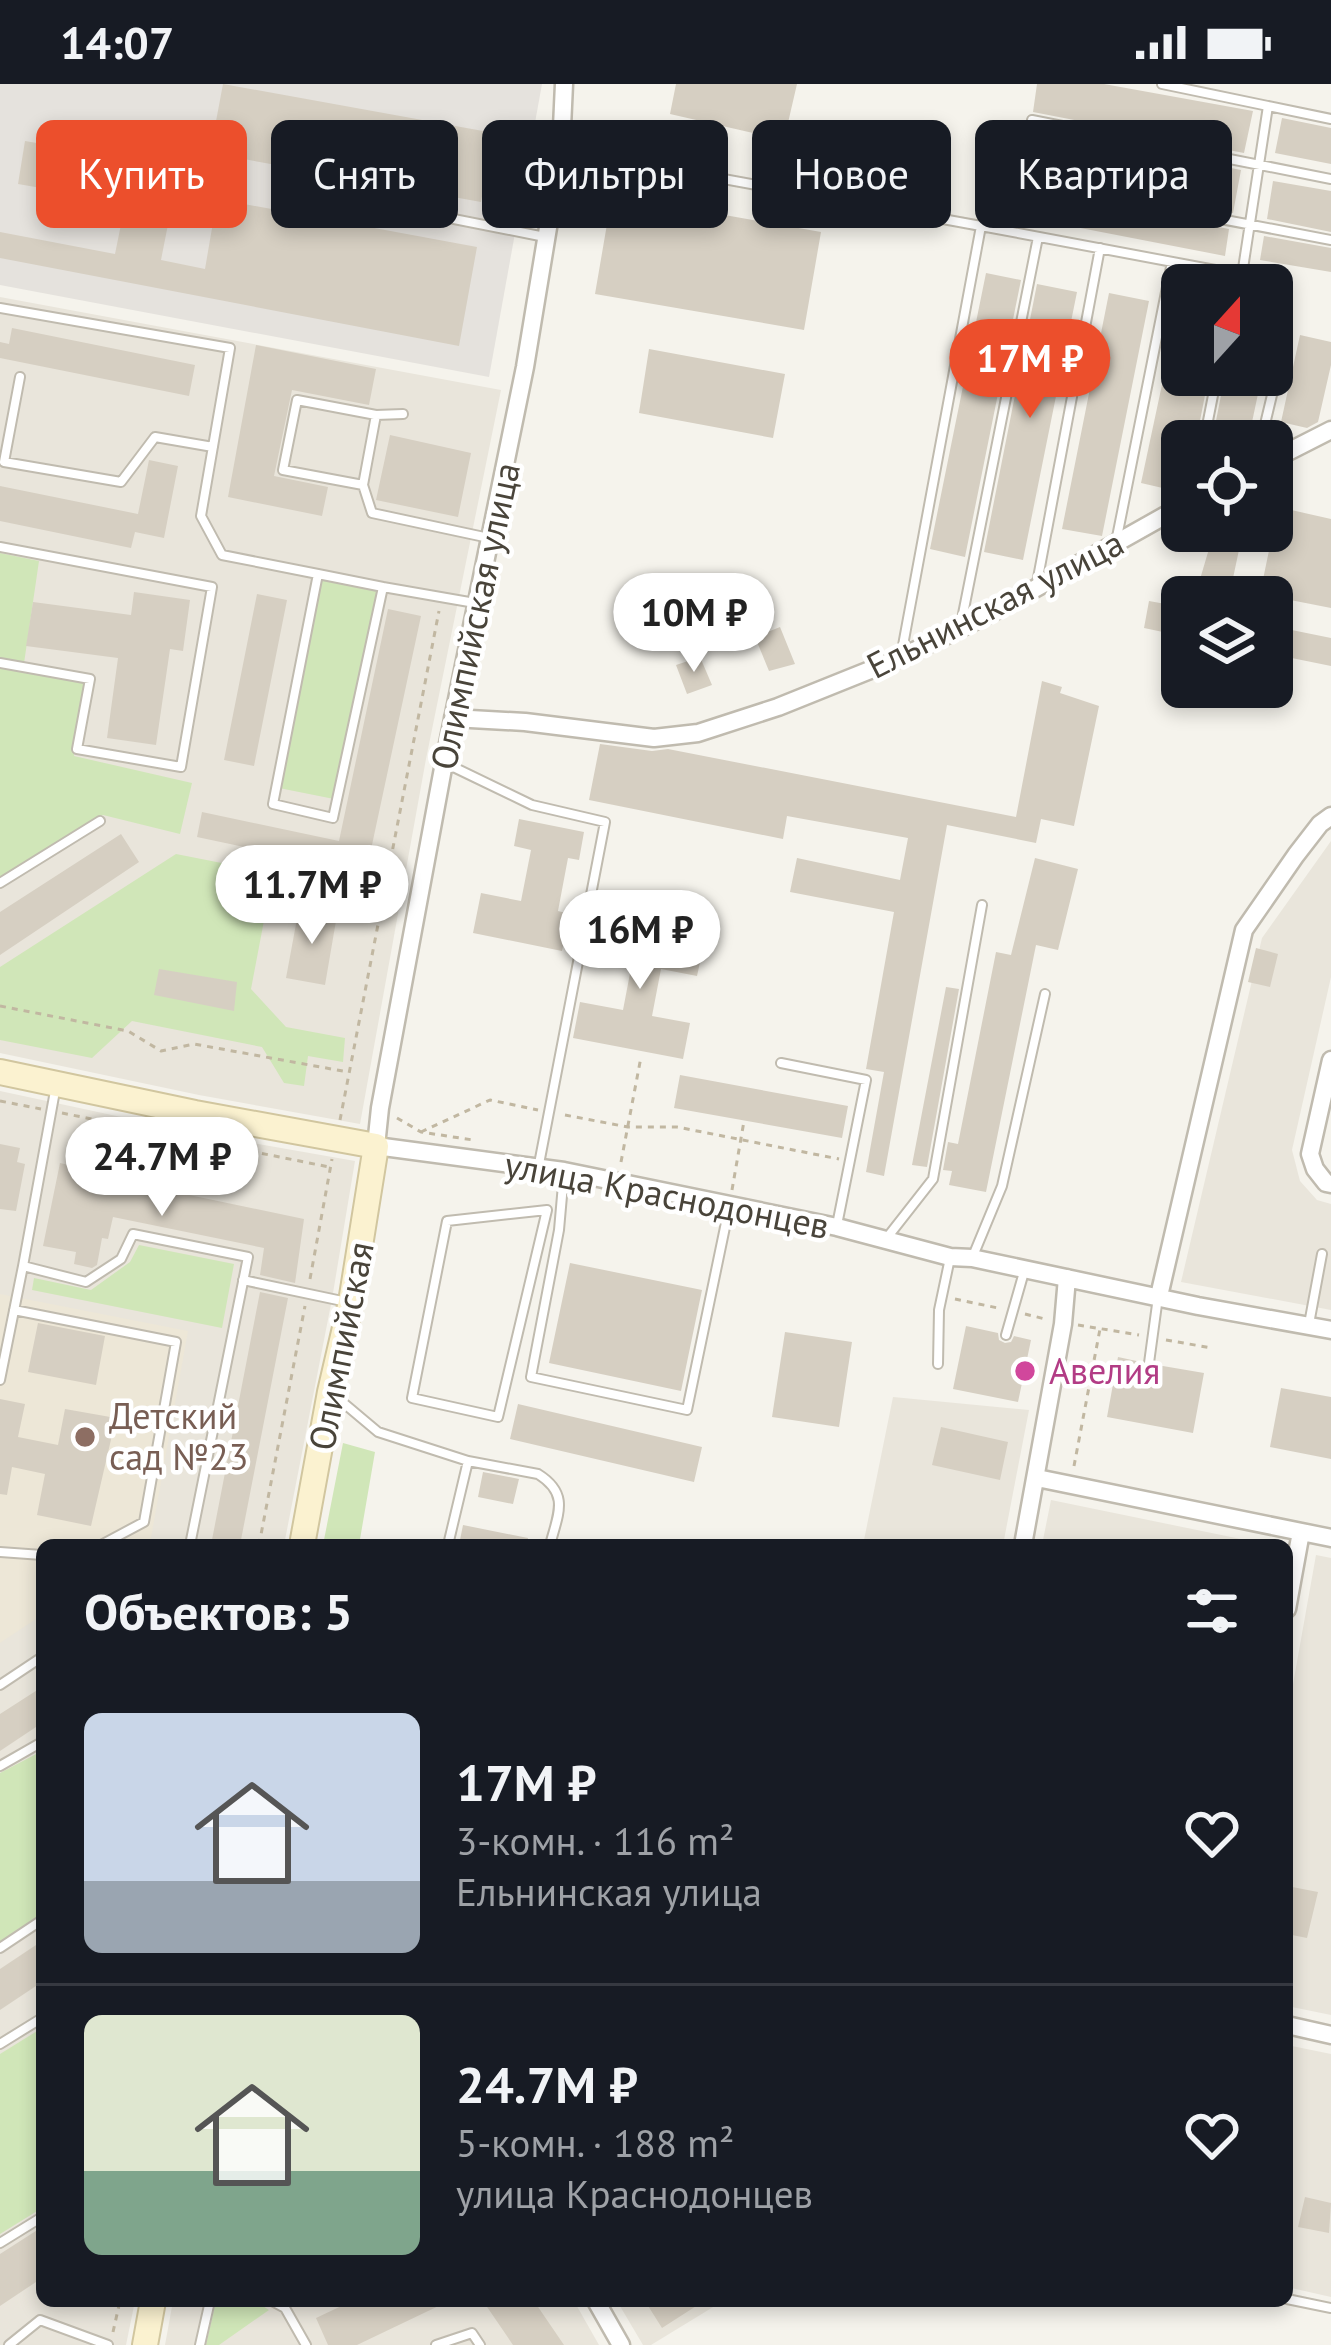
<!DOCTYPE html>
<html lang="ru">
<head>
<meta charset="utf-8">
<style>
  :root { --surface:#171b24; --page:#242831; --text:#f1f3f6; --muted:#9ea1a6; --line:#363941; --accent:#ec4f2c }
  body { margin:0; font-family:"PT Sans",sans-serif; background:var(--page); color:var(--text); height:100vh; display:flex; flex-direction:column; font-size:45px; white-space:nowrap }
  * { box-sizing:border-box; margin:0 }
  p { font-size:39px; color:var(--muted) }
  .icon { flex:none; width:66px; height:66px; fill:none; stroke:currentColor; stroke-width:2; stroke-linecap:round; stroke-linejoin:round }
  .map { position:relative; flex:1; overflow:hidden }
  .drawer { position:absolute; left:36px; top:1455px; width:1257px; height:768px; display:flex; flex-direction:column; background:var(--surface); border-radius:18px; box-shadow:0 6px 18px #0003 }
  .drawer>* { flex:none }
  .hud { position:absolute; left:36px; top:36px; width:1260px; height:108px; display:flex; gap:24px }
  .needle { width:78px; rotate:21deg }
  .tools { position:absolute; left:1161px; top:180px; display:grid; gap:24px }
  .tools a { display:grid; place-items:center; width:132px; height:132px; border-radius:18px; background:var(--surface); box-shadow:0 6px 18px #0003; font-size:60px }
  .price { position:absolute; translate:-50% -102px; padding:0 27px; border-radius:42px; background:#fff; color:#222; font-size:39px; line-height:78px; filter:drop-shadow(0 3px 6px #0008) }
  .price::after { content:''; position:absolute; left:50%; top:72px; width:36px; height:27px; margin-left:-18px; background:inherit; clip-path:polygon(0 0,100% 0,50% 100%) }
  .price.selected { background:var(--accent); color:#fff }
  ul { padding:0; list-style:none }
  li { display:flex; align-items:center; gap:36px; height:300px; padding:0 48px }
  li+li { border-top:3px solid var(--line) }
  li span { display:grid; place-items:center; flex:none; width:336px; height:240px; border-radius:18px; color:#555 }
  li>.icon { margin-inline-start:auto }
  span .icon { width:144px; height:144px; fill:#fffc; stroke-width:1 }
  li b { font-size:51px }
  h2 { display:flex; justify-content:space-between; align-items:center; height:144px; padding:0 48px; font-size:51px }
  .chip { padding:0 42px; border-radius:18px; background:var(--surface); box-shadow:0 6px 18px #0003; font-size:42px; line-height:108px }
  .chip.selected { background:var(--accent); color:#fff }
  .status { display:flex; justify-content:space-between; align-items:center; height:84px; padding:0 60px; background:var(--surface); direction:ltr }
  .status svg { height:33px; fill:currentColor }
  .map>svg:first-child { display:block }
</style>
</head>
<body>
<div class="status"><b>14:07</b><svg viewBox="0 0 49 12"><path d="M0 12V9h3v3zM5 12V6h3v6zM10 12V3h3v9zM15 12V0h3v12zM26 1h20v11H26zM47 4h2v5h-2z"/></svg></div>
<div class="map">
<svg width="1331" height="2261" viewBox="0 0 1331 2261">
  <rect width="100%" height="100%" fill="#f5f3ec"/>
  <path fill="#e9e5db" d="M0,213L501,306L426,675L360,1040L199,1011L0,969Z
    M1331,757V893L1292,1066L1300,1097L1317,1116L1331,1120V1226L1181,1198L1262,854Z
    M0,1007L191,1048L355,1077L332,1215L284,1461H42V2217H135L126,2261H0Z
    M893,1313L1029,1326L1003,1461H863Z
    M1051,1416L1270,1461H1042Z
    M1316,1471L1331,1474V1931L1287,1922V1634Z
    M1287,1961L1331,1970V2213L1287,2203Z
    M173,2217H574L599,2261H165Z
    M617,2217H723L651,2261H643Z"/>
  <path fill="#e5e2dd" d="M0,0H542L489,293L0,201Z"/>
  <path fill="#ede7d7" d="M0,1210L188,1247L150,1459L42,1461V1531L0,1559Z"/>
  <path fill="#d0e6b8" d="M0,469L39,477L23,586L85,596L74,672L192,699L180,750L103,731L0,795Z
    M320,493L379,505L334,715L279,704Z
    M176,770L273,789L251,905L286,943L345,954L343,978L308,972L304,1002L284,999L262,963L132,937L92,974L0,956V883Z
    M139,1161L234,1180L222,1244L32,1206L34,1194L91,1206L130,1178Z
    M343,1359L375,1368L359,1461H323Z
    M42,1667V1831L0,1859V1689Z
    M42,1944V2124L0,2150V1970Z
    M216,2217H255L269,2226L219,2261H206Z"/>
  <path fill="#d6cfc2" d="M223,0L494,49L481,118L210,69Z
    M676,0H797L784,56L670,30Z
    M1037,0H1104L1253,27L1244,69L1033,28Z
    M1282,34L1331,44V80L1275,69Z
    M1030,44L1241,86L1233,129L1022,89Z
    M25,57L77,66L70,109L18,100Z
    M1273,97L1331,107V148L1267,135Z
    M128,106L173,115L161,176L205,185L217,115L477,163L459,262L0,174V148L115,170Z
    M1023,106L1229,145L1225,172L1014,131L1018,110Z
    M612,111L821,148L804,246L595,210Z
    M1264,152L1331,164V188L1260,176Z
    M986,189L1021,196L965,473L930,465Z
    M1037,200L1077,208L1023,476L984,468Z
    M1109,209L1149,217L1102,452L1062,445Z
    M1176,235L1182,236V291H1209L1196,357H1182L1180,408L1141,399Z
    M12,244L195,281L189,312L0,274V258L9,260Z
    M1300,251L1331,258V281L1318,338L1307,344L1281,338Z
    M256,261L376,285L369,321L292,306L274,392L328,403L322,432L228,413Z
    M649,265L785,290L773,354L639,329Z
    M1225,291H1262L1248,357H1212Z
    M390,351L471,369L458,433L376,416Z
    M149,376L178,382L164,454L135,448L131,464L0,437V402L138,430Z
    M1278,423L1331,435V524L1260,510Z
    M1226,447H1243L1229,513H1179L1180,497L1198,502L1211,458L1223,459Z
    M134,508L190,516L183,567L170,565L156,661L107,654L118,574L26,562L33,518L131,531Z
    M257,510L287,516L254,682L224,676Z
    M1149,517L1182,523V552L1144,544Z
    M388,525L421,532L366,789L197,753L202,728L339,757Z
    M1272,542L1331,554V582L1272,570Z
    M780,543L795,580L769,587L755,553Z
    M700,573L712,601L687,610L676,581Z
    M1042,597L1062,603L1060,609L1099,622L1074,742L1041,735L1036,759L947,741L884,1092L866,1088L884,988L866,985L894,828L790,808L797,774L900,796L908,754L787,732L783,755L589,716L600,660L652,667L668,665L1016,733Z
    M519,735L584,748L579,776L568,774L558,827L570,830L562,867L473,849L481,809L521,817L531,766L514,762Z
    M121,750L139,778L0,871V828Z
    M1035,774L1078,785L1058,866L1036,861L986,1108L949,1101L952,1087L943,1086L948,1058L958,1060L996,868L1011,871Z
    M299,824L337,831L325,901L286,894Z
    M600,838L704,860L697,892L661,885L652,932L690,939L683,975L573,954L580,918L623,926L632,879L594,870Z
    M1256,864L1278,870L1270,903L1248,898Z
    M159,885L237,898L234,927L154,911Z
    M946,903L959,905L927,1083L912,1081Z
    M680,991L848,1022L842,1054L674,1024Z
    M0,1060L20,1064L17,1078L25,1080L16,1127L0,1125Z
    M75,1072L91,1076L89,1090L304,1135L295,1199L260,1191L264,1164L113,1133L108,1155L102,1154L97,1181L92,1184L74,1180L76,1168L43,1162L60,1079L73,1082Z
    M570,1179L702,1206L681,1307L549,1279Z
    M260,1208L288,1214L240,1461H211Z
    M38,1239L105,1252L96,1301L28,1288Z
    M966,1242L998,1249L999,1256L1005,1259L1011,1258L1014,1252L1031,1256L1018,1318L953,1305Z
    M785,1248L852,1258L839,1343L772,1333Z
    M1118,1273L1141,1278L1147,1287L1153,1286L1157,1281L1204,1289L1193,1349L1107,1333Z
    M1281,1304L1331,1313V1375L1270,1363Z
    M0,1315L25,1320L18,1353L58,1361L65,1325L116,1334L91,1442L37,1431L45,1390L12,1383L7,1411L0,1410Z
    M518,1320L702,1363L694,1398L510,1355Z
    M941,1343L1008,1358L1000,1396L932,1381Z
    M483,1388L519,1395L513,1420L478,1413Z
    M463,1441L528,1454L527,1461H459Z
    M42,1603V1639L0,1667V1630Z
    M1287,1802L1318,1808L1307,1854L1287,1850Z
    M42,1857V1898L0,1926V1885Z
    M1305,2113L1331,2119L1329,2149L1298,2143Z
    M42,2143V2194L0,2222V2170Z
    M352,2217H449L357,2261H328L316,2234Z
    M483,2217H534L564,2261H513Z
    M645,2217H704L662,2244Z"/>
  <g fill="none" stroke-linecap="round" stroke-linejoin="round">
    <g stroke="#c0bbaf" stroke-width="12">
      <path id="service" d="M1162,0L1268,22
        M1032,36L1331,95
        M565,66L981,142L901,572
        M383,121L545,153
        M981,142L1242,191L1268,22L1331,35
        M996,144L1010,106L1021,97L1331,156
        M0,224L230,264L201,432L222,471L318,490L273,720L333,734L383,503L475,519
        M20,293L4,378L121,398L155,353L213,363
        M297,316L376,331L363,401L283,386Z
        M376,331L403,330
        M1204,357L1217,291
        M1261,357L1287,248
        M363,401L372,429L489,454
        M1116,458L1172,178
        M0,463L212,503L181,683L77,665L90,595L0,579
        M318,490L383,503
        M1037,499L1100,164
        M961,540L1038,153
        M445,679L532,721L605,738L539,1080
        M0,799L100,737
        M781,979L866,996L837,1141
        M564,1089L559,1146L531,1293L687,1326L729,1124
        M547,1126L498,1333L412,1314L447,1137Z
        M886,1155L933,1095L982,821
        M973,1172L1002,1102L1045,910
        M23,1182L55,1007
        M243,1196L347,1218
        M14,1226L176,1258L144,1438L101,1461
        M1309,1240L1322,1170
        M1006,1251L1024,1188
        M1149,1279L1158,1213
        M938,1280L939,1226L950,1174
        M0,1296L23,1182L86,1198L121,1175L133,1150L248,1173L190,1461
        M334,1311L378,1348L468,1377L538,1390C570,1410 558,1430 550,1461
        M448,1461L468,1377
        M0,1468L42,1471
        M0,1601L42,1573
        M0,1682L42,1658
        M0,1864L42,1836
        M0,1960L42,1934
        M0,2159L42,2133
        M1287,2215L1331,2224
        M272,2217L285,2224L306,2261
        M9,2261L40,2236L108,2261
        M200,2261L210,2217
        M436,2261L472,2249L480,2261"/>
    </g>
    <g stroke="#c0bbaf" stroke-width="21">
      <path id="minor" d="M564,0L561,65L525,283L444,679L380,1024L376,1062L564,1087L837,1143L950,1173L972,1174L1198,1222L1331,1246
        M1272,376L1331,346
        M453,634L525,638L654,654L698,649L778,623L900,574L997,526L1182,422
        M1331,976L1310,1070L1315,1085L1326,1099L1331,1100
        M1159,1212L1244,846L1296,771L1320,740L1331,732
        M1037,1394L1331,1454
        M1023,1461L1063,1240L1067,1194
        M1287,1525L1301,1448
        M1287,1941L1331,1951
        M596,2217L621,2261"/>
    </g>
    <g stroke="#d1c69f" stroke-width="28">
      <path id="secondary" d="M0,988L195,1029L376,1062L351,1218L330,1308L302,1461
        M145,2261L153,2217"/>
    </g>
    <path stroke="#c1b7a1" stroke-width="3" stroke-dasharray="6 6" stroke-linecap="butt" d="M0,922L128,947L161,967L194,960L348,988
      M0,1017L41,1025
      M62,1029L329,1083
      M565,1031L628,1043H677L839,1075
      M397,1034L421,1048L473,1056
      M340,1036L439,527
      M421,1048L490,1016L538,1026
      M621,1078L641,973
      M732,1106L744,1037
      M310,1195L332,1075
      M955,1215L998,1224
      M1025,1230L1045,1235
      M1078,1241L1139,1251
      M1166,1256L1212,1264
      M1074,1382L1100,1245
      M259,1461L305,1222
      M113,2248L120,2217"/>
    <use href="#service" stroke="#fff" stroke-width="8"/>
    <use href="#minor" stroke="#fff" stroke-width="16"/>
    <use href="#secondary" stroke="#fbf2d0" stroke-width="24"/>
  </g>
  <circle fill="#d1479c" stroke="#fff" stroke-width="4.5" cx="1025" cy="1287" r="12"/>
  <circle fill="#8d6e63" stroke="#fff" stroke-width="4.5" cx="85" cy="1353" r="12"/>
  <g text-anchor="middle" stroke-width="9" stroke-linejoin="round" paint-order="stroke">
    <g font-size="36" fill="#49443a" stroke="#fff">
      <text transform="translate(995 520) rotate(-27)" y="13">Ельнинская улица</text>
      <text transform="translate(475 532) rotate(-78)" y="13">Олимпийская улица</text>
      <text transform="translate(667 1111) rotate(11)" y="13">улица Краснодонцев</text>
      <text transform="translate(341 1262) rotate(-79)" y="13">Олимпийская</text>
    </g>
    <g font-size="36" fill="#b23c85" stroke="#fff" text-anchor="start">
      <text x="1049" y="1300">Авелия</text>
    </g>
    <g font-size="36" fill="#785e54" stroke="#fff" text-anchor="start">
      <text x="109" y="1345">Детский<tspan x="109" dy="41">сад №23</tspan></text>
    </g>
  </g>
</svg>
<div class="tools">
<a><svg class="needle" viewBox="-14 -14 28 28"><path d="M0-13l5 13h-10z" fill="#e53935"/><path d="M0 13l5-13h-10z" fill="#9ea1a6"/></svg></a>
<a><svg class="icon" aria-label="locate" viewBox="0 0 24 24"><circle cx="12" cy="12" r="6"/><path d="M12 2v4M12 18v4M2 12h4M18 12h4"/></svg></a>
<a><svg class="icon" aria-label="layers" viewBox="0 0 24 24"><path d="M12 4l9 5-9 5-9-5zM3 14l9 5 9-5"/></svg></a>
</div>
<b class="price selected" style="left:1030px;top:337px">17M ₽</b>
<b class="price" style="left:694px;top:591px">10M ₽</b>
<b class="price" style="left:312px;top:863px">11.7M ₽</b>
<b class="price" style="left:640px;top:908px">16M ₽</b>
<b class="price" style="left:162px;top:1135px">24.7M ₽</b>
<div class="hud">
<a class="chip selected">Купить</a>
<a class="chip">Снять</a>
<a class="chip">Фильтры</a>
<a class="chip">Новое</a>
<a class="chip">Квартира</a>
</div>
<section class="drawer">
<h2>Объектов: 5<svg class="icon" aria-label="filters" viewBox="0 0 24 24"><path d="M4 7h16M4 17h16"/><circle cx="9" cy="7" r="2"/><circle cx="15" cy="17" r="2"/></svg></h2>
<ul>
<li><span style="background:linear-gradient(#c9d6e8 70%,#9aa5b1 0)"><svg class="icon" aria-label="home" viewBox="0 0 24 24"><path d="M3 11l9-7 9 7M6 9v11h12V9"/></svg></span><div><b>17M ₽</b><p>3-комн. · 116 m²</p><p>Ельнинская улица</p></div><svg class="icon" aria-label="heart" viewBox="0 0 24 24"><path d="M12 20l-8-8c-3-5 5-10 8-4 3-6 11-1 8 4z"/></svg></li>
<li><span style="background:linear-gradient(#dfe7d0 65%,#7fa58c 0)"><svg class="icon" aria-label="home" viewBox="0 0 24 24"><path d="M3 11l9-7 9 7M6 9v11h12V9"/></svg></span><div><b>24.7M ₽</b><p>5-комн. · 188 m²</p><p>улица Краснодонцев</p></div><svg class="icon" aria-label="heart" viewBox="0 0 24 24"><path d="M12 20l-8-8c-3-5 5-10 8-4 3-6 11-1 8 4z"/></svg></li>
</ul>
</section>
</div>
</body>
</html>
